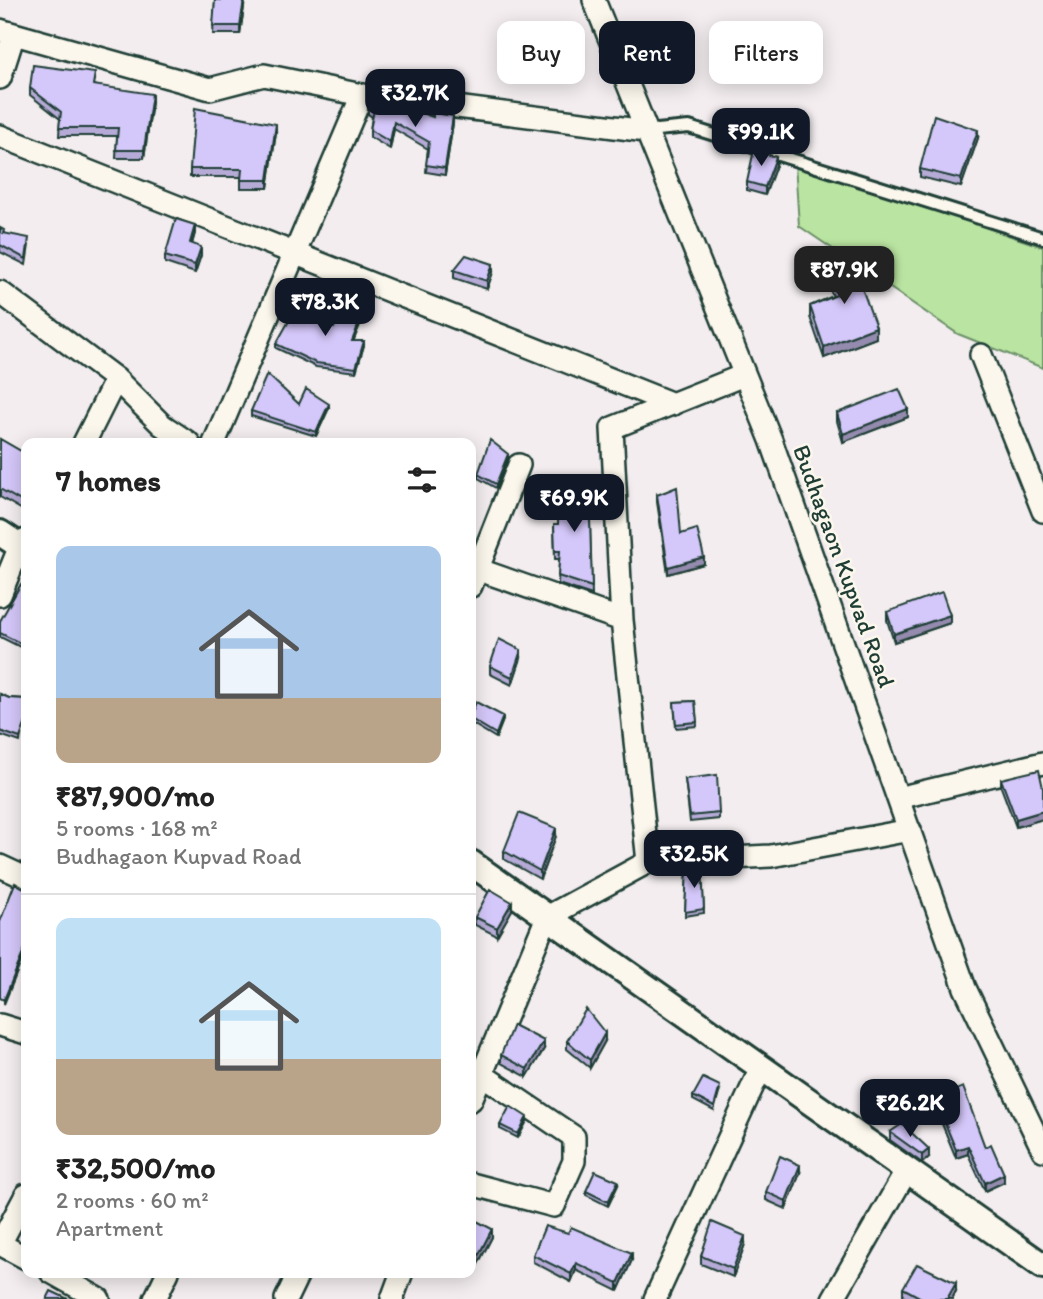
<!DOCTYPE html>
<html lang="en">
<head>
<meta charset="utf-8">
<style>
  :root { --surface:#fff; --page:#f2f2f2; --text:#222; --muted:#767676; --line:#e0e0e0; --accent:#111827 }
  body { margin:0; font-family:Itim,sans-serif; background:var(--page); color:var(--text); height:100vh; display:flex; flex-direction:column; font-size:26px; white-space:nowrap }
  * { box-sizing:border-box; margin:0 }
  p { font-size:23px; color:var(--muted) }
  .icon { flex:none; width:38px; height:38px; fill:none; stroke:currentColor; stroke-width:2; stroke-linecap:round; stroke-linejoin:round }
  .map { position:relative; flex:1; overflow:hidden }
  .sheet { position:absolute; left:21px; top:438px; width:455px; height:840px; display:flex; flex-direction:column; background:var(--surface); border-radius:14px; box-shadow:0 4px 18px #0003 }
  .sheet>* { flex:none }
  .top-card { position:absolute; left:497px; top:21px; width:441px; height:63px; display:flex; gap:14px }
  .price { position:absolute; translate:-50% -60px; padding:0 16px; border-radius:14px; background:var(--accent); color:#fff; font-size:23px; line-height:46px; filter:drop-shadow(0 2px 4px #0008) }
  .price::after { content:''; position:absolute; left:50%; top:42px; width:21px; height:16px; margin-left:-10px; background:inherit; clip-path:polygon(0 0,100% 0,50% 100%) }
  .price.current { background:#222; color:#fff }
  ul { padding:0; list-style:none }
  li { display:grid; align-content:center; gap:14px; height:371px; padding:0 35px }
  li+li { border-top:2px solid var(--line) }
  li span { display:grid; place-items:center; height:217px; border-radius:14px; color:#555 }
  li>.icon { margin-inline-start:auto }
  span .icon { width:126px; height:126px; fill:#fffc; stroke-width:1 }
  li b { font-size:30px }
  h2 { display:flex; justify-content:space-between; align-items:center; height:84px; padding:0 35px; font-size:30px }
  .chip { padding:0 24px; border-radius:14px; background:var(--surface); box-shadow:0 4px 18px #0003; font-size:24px; line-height:63px }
  .chip.current { background:var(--accent); color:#fff }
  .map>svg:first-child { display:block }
</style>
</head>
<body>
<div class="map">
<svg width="1043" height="1299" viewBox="0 0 1043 1299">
  <rect width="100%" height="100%" fill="#f3edef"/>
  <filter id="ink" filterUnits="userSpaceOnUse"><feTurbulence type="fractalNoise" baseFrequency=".0143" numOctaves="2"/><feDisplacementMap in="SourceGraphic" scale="14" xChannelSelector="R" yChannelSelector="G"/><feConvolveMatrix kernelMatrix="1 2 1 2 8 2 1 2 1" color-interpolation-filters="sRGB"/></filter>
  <g filter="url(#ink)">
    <path fill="#bae4a1" stroke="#6c906a" stroke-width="2" d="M795,163L1043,247V368L958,334L799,226Z"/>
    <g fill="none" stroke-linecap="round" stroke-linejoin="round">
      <g stroke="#1f3d34" stroke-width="16">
        <path id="service" d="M646,131L689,127L1043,238"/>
      </g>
      <g stroke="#1f3d34" stroke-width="26">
        <path id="minor" d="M594,0L771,440L965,988L1043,1150
          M0,30L210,89L264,75L362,95L646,131
          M0,78L14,34
          M0,136L673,404
          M0,292L116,379L162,425L189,443
          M981,355L1043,511
          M84,443L116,379
          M214,443L362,95
          M471,567L622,620
          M471,586L519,465
          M0,595L20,546L26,540
          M898,798L1043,763
          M648,862L771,856L910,830
          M0,866L26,878
          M0,1025L26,1033
          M471,1100L547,917L648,862L622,620L612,428L744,375
          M471,1184L554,1206L574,1161V1137L481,1074
          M0,1244L26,1195
          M0,1244L26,1258
          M51,1272L99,1299
          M155,1299L168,1272
          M286,1299L299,1272
          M392,1299L402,1272
          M655,1299L761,1068
          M833,1299L907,1170"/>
      </g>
      <g stroke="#1f3d34" stroke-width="30">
        <path id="tertiary" d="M0,533L26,550
          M471,863L1043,1266"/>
      </g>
      <use href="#service" stroke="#fbf7ec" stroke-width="10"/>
      <use href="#minor" stroke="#fbf7ec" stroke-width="21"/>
      <use href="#tertiary" stroke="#fbf7ec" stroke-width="24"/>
    </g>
    <path fill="#b6abd6" stroke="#1f3d34" stroke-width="2" d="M215,0H245L240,34H213Z
      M95,80L94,85L152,102L144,158H116L117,136H59L60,119L30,95V88Z
      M368,107L453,123L445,175L426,172L428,149L394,129L390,149L370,137V130L372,117L368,114Z
      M276,132L268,188H241V177H190V169Z
      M978,138L961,187L920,177V169Z
      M776,165L765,195L747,190V182Z
      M0,228L4,233L29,245L26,265L0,252Z
      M195,233L192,244L201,255L195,273L165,263V256Z
      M454,270L493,272L487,289L454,278Z
      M826,271L864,289L862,290L876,338L824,358L810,317V306L833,296L826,282Z
      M363,317L353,341L364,345L356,372L316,367L276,348V344L334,328Z
      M299,404L329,408L316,436L251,416V411Z
      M837,413L908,417L843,442L837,421Z
      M0,439L26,454V512L0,497Z
      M508,458L496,488L478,478V474Z
      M589,486L592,595L558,584L559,559H555L554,524H558Z
      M657,495L681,534L704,564L668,574L657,502Z
      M26,587V650L0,637V621Z
      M887,612L950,623L894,642L887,620Z
      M521,658L512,685L490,674V666Z
      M0,694L9,698L26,699L20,742L0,735Z
      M695,701L697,726L676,728L674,702Z
      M471,715L503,720L496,738L471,723Z
      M685,779L719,813V819L690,822Z
      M1001,779L1043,788V819L1016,827L1001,787Z
      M556,836L540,879L504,859V851Z
      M702,868L704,913L685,916L687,869Z
      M512,910L497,936L475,925V917Z
      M567,1041H605L590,1068L567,1049Z
      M544,1049L527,1077L501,1063V1055Z
      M720,1090L714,1111L693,1100V1096Z
      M935,1099L985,1147L1004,1182L985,1191L968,1154L956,1158L935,1107Z
      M527,1121L518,1138L500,1129V1125Z
      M890,1132L929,1157L922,1163L890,1140Z
      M800,1173L786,1209L766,1200V1192Z
      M618,1185L608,1206L586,1195V1191Z
      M471,1218L492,1237L477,1266L471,1263Z
      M745,1244L733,1277L701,1264V1256Z
      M533,1255L632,1260L618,1291L576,1270L571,1282L533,1262Z
      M903,1288L956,1291L952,1299H908L903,1296Z"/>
    <path fill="#948bae" stroke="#1f3d34" stroke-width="2" d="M244,0H245L240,34V26Z
      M152,94V102L144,158V150Z
      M453,116V123L445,175V168Z
      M394,122V129L390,149V142Z
      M276,124V132L268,188V180Z
      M978,130V138L961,187V179Z
      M776,157V165L765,195V187Z
      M195,225V233L190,251V243Z
      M201,247V255L195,273V265Z
      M493,264V272L487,289V281Z
      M864,278V289L859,291V280Z
      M363,313V317L352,345V341Z
      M876,327V338L824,358V347Z
      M364,341V345L356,372V368Z
      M329,404V408L316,436V432Z
      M908,409V417L843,442V434Z
      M508,454V458L496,488V484Z
      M704,557V564L668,574V567Z
      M950,615V623L894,642V634Z
      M521,650V658L512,685V677Z
      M503,716V720L496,738V734Z
      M1043,811V819L1016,827V819Z
      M556,828V836L540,879V871Z
      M512,902V910L497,936V928Z
      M26,946V950L4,1004V1000Z
      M605,1033V1041L590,1068V1060Z
      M544,1041V1049L527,1077V1069Z
      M527,1117V1121L518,1138V1134Z
      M968,1146V1154L956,1158V1150Z
      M929,1149V1157L922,1163V1155Z
      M800,1165V1173L786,1209V1201Z
      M1004,1174V1182L985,1191V1183Z
      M618,1181V1185L608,1206V1202Z
      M492,1229V1237L477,1266V1258Z
      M745,1236V1244L733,1277V1269Z
      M632,1253V1260L618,1291V1283Z
      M576,1263V1270L571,1282V1274Z
      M956,1283V1291L952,1299H947Z"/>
    <path fill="#d4c7f9" stroke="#1f3d34" stroke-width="2" d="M215,0H244L240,26H213Z
      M33,65L95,73L93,85L152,94L144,150H116L118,128H59L61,112L30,88Z
      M370,102L398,105L433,117V113L453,116L445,168L426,165L429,142L394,122L390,142L370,130L374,110L368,107Z
      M195,108L276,124L268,180H241L242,169H190Z
      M934,115L978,130L961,179L920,169Z
      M754,150L776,157L765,187L747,182Z
      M176,219L195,225L190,243L201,247L195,265L165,256Z
      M0,228L4,230L3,233L29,238L26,259L0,245Z
      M466,255L493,264L487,281L454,270Z
      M858,258L864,278L859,280L876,327L824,347L810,306L837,295L826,271Z
      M347,297L363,313L352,341H364L356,368L316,363L276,344L294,312L334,328Z
      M267,374L299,404L306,389L329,404L316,432L251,411Z
      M899,389L908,409L843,434L837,413Z
      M0,439L26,454V504L0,489Z
      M490,440L508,454L496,484L478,474Z
      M559,484L589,486L592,587L558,576L560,551H555L554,524H558Z
      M677,487L681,534L697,529L704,557L668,567L657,495Z
      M21,584L26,587V646L0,633V621Z
      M942,592L950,615L894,634L887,612Z
      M499,639L521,650L512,677L490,666Z
      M0,694L9,698L26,699V722L20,738L0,731Z
      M695,701L697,722L676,724L674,702Z
      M476,702L503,716L496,734L471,719V715Z
      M1039,770L1043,788V811L1016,819L1001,779Z
      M717,775L719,813L690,816L685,779Z
      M519,813L556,828L540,871L504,851Z
      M702,868L704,909L685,912L687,869Z
      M15,883L26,889V946L4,1000L0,998V922Z
      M490,889L512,902L497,928L475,917Z
      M586,1009L605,1033L590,1060L567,1041Z
      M513,1025L544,1041L527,1069L501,1055Z
      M703,1078L720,1086L714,1107L693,1096Z
      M963,1087L985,1147L991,1144L1004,1174L985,1183L968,1146L956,1150L935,1099Z
      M510,1106L527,1117L518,1134L500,1125Z
      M902,1124L929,1149L922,1155L890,1132Z
      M780,1156L800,1165L786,1201L766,1192Z
      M595,1171L618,1181L608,1202L586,1191Z
      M471,1218L492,1229L477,1258L471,1255Z
      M712,1222L745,1236L733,1269L701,1256Z
      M545,1226L568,1233L571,1227L632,1253L618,1283L576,1263L571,1274L533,1255Z
      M917,1264L956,1283L947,1299H923L903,1288Z
      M51,1291L68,1299H47Z"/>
  </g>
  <g text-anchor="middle" stroke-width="5" stroke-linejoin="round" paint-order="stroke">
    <g font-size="24" fill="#1f3d34" stroke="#fbf7ec">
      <text transform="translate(844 566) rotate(70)" y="8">Budhagaon Kupvad Road</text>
    </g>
  </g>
</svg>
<b class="price" style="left:415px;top:129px">₹32.7K</b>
<b class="price" style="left:761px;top:168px">₹99.1K</b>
<b class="price current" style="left:844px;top:306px">₹87.9K</b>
<b class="price" style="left:325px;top:338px">₹78.3K</b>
<b class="price" style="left:574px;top:534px">₹69.9K</b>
<b class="price" style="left:694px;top:890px">₹32.5K</b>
<b class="price" style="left:910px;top:1139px">₹26.2K</b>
<div class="top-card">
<a class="chip">Buy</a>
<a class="chip current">Rent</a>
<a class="chip">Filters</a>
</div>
<section class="sheet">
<h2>7 homes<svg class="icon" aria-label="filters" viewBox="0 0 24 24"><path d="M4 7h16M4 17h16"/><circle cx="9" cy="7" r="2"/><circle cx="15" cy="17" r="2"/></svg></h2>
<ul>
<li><span style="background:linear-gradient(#a9c7e8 70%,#b9a48a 0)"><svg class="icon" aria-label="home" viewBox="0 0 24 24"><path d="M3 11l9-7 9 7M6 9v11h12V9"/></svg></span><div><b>₹87,900/mo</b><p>5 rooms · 168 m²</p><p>Budhagaon Kupvad Road</p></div></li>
<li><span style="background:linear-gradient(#bfe0f5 65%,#b9a48a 0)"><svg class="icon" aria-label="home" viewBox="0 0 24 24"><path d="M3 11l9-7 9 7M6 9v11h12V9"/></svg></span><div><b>₹32,500/mo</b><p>2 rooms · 60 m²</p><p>Apartment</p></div></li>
</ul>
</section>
</div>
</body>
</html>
